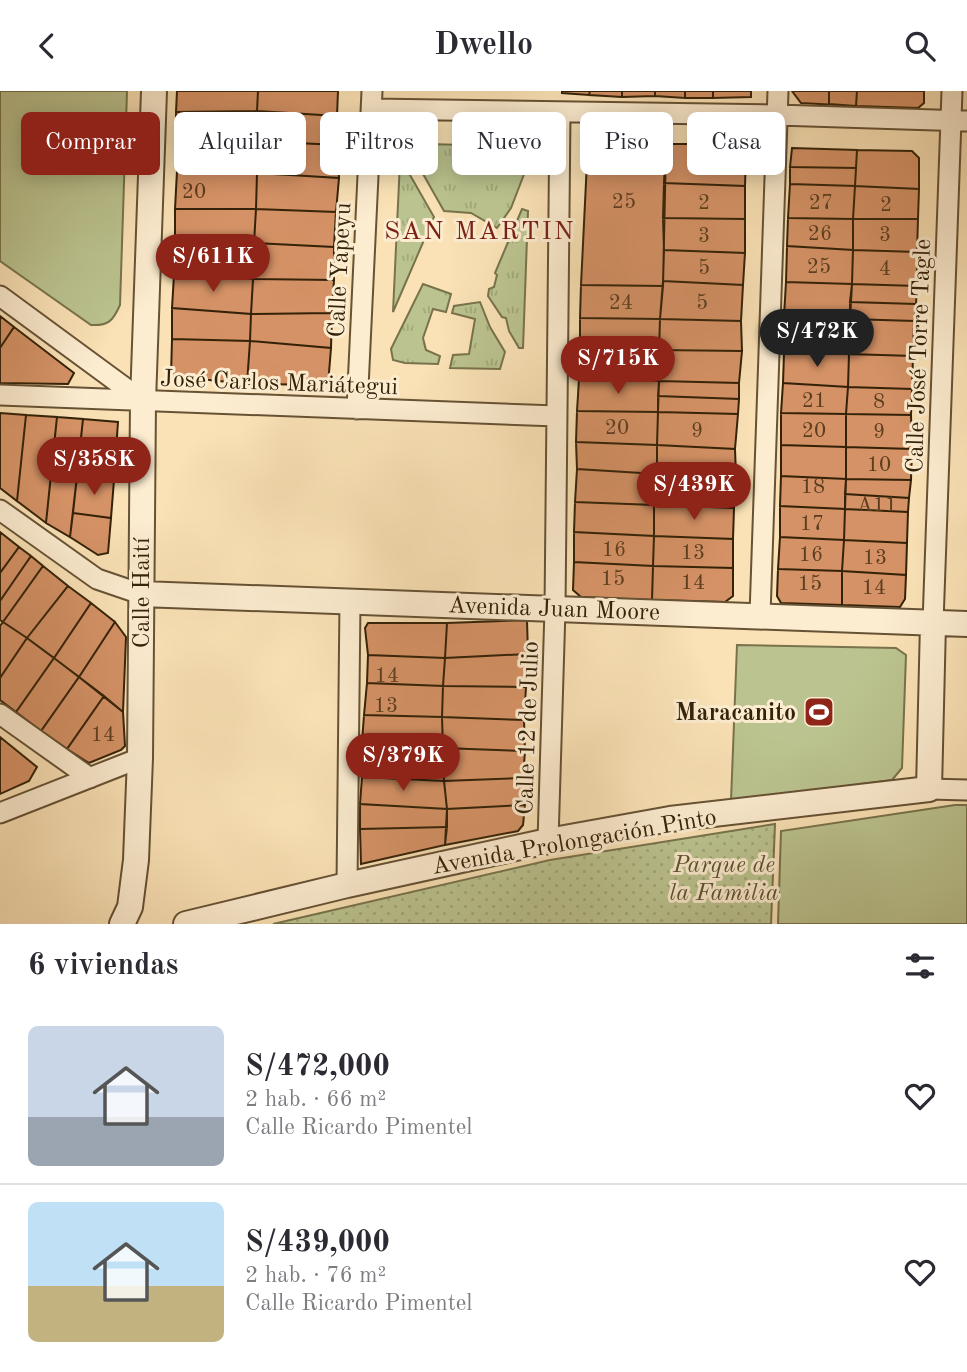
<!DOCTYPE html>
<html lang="es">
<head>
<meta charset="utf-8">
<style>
  :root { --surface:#fff; --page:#f2f2f3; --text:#2b2b33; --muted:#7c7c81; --line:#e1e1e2; --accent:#8f2418 }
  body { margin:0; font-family:"Old Standard TT",serif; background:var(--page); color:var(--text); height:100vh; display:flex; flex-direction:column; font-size:26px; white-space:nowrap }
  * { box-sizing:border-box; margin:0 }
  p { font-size:23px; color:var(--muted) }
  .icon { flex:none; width:38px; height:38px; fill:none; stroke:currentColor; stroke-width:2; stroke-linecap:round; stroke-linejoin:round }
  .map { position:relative; height:833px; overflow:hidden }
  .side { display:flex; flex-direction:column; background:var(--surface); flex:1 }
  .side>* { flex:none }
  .guide { position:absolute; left:21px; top:21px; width:926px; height:63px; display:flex; gap:14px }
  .price { position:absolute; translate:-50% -60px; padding:0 16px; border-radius:24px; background:var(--accent); color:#fff; font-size:23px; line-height:46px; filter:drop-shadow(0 2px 4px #0008) }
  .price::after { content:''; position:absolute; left:50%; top:42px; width:21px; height:16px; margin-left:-10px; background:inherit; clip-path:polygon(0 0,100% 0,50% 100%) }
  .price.active { background:#222; color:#fff }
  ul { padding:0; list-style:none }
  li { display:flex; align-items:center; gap:21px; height:175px; padding:0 28px }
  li+li { border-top:2px solid var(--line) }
  li span { display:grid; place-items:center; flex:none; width:196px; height:140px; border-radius:10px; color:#555 }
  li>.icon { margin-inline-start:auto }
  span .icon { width:84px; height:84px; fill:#fffc; stroke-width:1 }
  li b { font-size:30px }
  h2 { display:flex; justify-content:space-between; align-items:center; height:84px; padding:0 28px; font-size:30px }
  .tag { padding:0 24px; border-radius:10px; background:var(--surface); box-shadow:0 4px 18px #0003; font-size:24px; line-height:63px }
  .tag.active { background:var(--accent); color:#fff }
  header { display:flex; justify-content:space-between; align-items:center; height:91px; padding:0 28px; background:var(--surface); font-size:32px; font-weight:700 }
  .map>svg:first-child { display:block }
</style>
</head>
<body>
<header><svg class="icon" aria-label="back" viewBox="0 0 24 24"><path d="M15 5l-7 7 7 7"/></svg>Dwello<svg class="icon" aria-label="search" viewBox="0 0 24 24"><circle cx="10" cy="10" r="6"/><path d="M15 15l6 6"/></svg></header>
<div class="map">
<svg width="967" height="833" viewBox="0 0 967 833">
  <defs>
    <pattern id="grass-tufts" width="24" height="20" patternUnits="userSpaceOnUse" patternTransform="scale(1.75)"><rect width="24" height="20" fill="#bbc490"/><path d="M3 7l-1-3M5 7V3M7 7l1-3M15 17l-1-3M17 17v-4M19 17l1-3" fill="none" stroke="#a1a87b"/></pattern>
    <pattern id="park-dots" width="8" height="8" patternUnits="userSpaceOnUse" patternTransform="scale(1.75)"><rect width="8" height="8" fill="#bbc490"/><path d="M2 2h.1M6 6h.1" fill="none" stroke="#a1a87b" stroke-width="1.8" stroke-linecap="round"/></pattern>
  </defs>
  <rect width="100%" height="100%" fill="#fae2b6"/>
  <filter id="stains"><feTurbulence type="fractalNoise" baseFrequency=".00286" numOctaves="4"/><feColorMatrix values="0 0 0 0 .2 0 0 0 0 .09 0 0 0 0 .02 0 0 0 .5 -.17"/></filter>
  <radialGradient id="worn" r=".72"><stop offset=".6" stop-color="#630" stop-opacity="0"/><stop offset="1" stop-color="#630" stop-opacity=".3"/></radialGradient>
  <path fill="url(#grass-tufts)" stroke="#78734c" stroke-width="2" d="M516,51L529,57L531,65L511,117L497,137L471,122L444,120L414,67L425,53L511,55Z
    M400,70H402L434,126L393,221Z
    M522,118L528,120L523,257H519L509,240L506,227L502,226L488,205L489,198L494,196L497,184L495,182Z
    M423,193L451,203L446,221L433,218L423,247L426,259L440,265L438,273L405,272L393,269L391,258Z
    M480,211L490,236L505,261L500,278L450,277L453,264L469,263L475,228L452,222L454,215Z"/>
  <path fill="url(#park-dots)" stroke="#78734c" stroke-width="2" d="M775,733L771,833H273L550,769Z"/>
  <path fill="#bbc490" stroke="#78734c" stroke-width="2" d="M0,0H127L120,214C113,230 108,235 91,234L0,170Z
    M737,554L896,557L906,564L902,677L892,689L731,710Z
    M955,714H967V833H778L781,740Z"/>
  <path fill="#d59266" stroke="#342208" stroke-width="2" d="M177,0H258L257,20L176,21Z
    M258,0H338L337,25L257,20Z
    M562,0H590L589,4L562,2Z
    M590,0H622V6L589,4Z
    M622,0H655V5L622,6Z
    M655,0H685V7L655,5Z
    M685,0H713V7H685Z
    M713,0H751V6L713,7Z
    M792,0H857L856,15L801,12Z
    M829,0H857L856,15L829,13Z
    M857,0H924V12L918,17L856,15Z
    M257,20V50L176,51V21Z
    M257,20L337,25V54L257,50Z
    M257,50L337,54L339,87L257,82Z
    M257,50V82L177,80L176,51Z
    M588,50L666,53L663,195L581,194Z
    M666,53H738L746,62L745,95L664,92Z
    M792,57L857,59L856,77L790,76Z
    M857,59L912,60L919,67V98L855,95Z
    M790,76L856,77L855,95L790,93Z
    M177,80L257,82L256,118H175Z
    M257,82L339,87L336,121L256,118Z
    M664,92L745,95V128L663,127Z
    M790,93L855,95L853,128L788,127Z
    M855,95L919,98L918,128H853Z
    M175,118H256L254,152L175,153Z
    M256,118L336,121L334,156L254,152Z
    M663,127L745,128V162L664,159Z
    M788,127L853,128V159L787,155Z
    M853,128H918L917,161L853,159Z
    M254,152L334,156V189L253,188Z
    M254,152L253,188L174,184L175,153Z
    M787,155L853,159L852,193L786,191Z
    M664,159L745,162L743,194L663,190Z
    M853,159L917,161V195L852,193Z
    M174,184L253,188L251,223L172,217Z
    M253,188L334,189L332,222L251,223Z
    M663,190L743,194L741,230L660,228Z
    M786,191L852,193L850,228L784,225Z
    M852,193L917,195L916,213L850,211Z
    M581,194L663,195L660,228L580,227Z
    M850,211L916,213L914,230L850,228Z
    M172,217L251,223L250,250L172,248Z
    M332,222L331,257L250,250L251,223Z
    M0,225L14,236L0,257Z
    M784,225L850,228L849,263L784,262Z
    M580,227L660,228L659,259L580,256Z
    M660,228L741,230L742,260L659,259Z
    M850,228L914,230L913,265L849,263Z
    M14,236L74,282L68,293L0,292V257Z
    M172,248L250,250L247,293L171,285Z
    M250,250L331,257L328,294L247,293Z
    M580,256L659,259V290L579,288Z
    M659,259L742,260L739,292L659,290Z
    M784,262L849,263L848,296L783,292Z
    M849,263L913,265L912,298L848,296Z
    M579,288L659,290L658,321L577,320Z
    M659,290L739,292V308L658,305Z
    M783,292L848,296L846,323L781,322Z
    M848,296L912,298L911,324L846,323Z
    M658,305L739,308L738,323L658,321Z
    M577,320L658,321L657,354L576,351Z
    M658,321L738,323L735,358L657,354Z
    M0,322L26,324L17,410L0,397Z
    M781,322L846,323V356L781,354Z
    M846,323L911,324L912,358L846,356Z
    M26,324L57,326L46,432L17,410Z
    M57,326L83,328L77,385L51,383Z
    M83,328L118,331L114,389L77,385Z
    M576,351L657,354V383L577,378Z
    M657,354L735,358L736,386L657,383Z
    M781,354L846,356V388L781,385Z
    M846,356L912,358L911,389L846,388Z
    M577,378L657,383L654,414L575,411Z
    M51,383L77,385L70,446L46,432Z
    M657,383L736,386L734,417L654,414Z
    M77,385L114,389L111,427L73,422Z
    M781,385L846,388L845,418L780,415Z
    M846,388L911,389L909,407L845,403Z
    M845,403L909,407L908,421L845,418Z
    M575,411L654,414V445L574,441Z
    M654,414L734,417L733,448L654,445Z
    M780,415L845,418L844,449L780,446Z
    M845,418L908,421L907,452L844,449Z
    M73,422L111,427L108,462L98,464L70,446Z
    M0,441L19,456L0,482Z
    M574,441L654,445L653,475L574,471Z
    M654,445L733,448V477L653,475Z
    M780,446L844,449L842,480L778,478Z
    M844,449L907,452L906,484L842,480Z
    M19,456L31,465L0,510V482Z
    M31,465L43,475L3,531L0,529V510Z
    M574,471L653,475L652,509L581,506L573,499Z
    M43,475L68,495L27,547L3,531Z
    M653,475L733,477V505L725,511L652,509Z
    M778,478L842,480V514L781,512L777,505Z
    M842,480L906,484L905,508L900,516L842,514Z
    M68,495L91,512L54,567L27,547Z
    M91,512L115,531L79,586L54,567Z
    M527,529L528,563L445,567L447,532Z
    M3,531L27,547L0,587V535Z
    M115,531L126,546L123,621L79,586Z
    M368,532H447L445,567L368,564L365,537Z
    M27,547L54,567L16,621L0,609V587Z
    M528,563L526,596L443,595L445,567Z
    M368,564L445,567L443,595L367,592Z
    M54,567L79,586L41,640L16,621Z
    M79,586L104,605L67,658L41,640Z
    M367,592L443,595L442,626L364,624Z
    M443,595L526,596L524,629L442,626Z
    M104,605L123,621L125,655L121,659L89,672L67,658Z
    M364,624L442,626L443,657L362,651Z
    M442,626L524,629L525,660L443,657Z
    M0,646L37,676L29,690L0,703Z
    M362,651L443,657L444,690L362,686Z
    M443,657L525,660L523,687L444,690Z
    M362,686L444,690L447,718L360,713Z
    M523,687L525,714L447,718L444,690Z
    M360,713L447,718V736L360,738Z
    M525,714L523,734L518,740L445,754L447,718Z
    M447,736L445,754L361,773L360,738Z"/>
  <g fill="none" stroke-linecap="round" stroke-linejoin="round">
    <g stroke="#665234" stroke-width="23">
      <path id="minor" d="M372,18L777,24L967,30
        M0,205L143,310
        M0,304L557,325
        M357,318L372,0
        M0,419L97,488L141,503
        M760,524L778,0
        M933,532L952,0
        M0,623L90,687
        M929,698L967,699
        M0,722L140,667
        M548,750L555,518L560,21
        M347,794L350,510"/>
    </g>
    <g stroke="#665234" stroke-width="28">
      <path id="tertiary" d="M141,503L967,533
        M122,833L130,816L136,769L140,667L143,310L154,0
        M186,833L347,794L548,750L670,728L929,698L933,532"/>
    </g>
    <use href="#minor" stroke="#fcecd0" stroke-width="19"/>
    <use href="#tertiary" stroke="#fcecd0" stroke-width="24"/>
  </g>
  <defs>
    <g id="stadium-square" transform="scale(1.575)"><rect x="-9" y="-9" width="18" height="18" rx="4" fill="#8f2418" stroke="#fcecd0"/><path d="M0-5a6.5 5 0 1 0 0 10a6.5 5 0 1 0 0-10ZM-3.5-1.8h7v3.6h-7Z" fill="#fff"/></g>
  </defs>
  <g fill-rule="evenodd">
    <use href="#stadium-square" x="819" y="621"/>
  </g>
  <g text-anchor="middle" stroke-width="6" stroke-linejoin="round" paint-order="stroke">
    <g font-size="21" fill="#5c3e20">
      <text x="194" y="107">20</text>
      <text x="624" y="117">25</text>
      <text x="704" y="118">2</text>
      <text x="821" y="118">27</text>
      <text x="886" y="120">2</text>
      <text x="820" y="149">26</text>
      <text x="885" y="150">3</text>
      <text x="704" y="151">3</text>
      <text x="819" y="182">25</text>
      <text x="704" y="183">5</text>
      <text x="885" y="184">4</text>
      <text x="621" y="218">24</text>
      <text x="702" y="218">5</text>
      <text x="814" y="316">21</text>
      <text x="879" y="317">8</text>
      <text x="617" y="343">20</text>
      <text x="697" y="346">9</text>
      <text x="814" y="346">20</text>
      <text x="879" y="347">9</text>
      <text x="879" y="380">10</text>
      <text x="813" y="402">18</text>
      <text x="877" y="420">A11</text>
      <text x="812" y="439">17</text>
      <text x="614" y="465">16</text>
      <text x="693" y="468">13</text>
      <text x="811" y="470">16</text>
      <text x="875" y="473">13</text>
      <text x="613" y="494">15</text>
      <text x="693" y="498">14</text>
      <text x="810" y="499">15</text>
      <text x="874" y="503">14</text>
      <text x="387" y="591">14</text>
      <text x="386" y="621">13</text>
      <text x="103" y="650">14</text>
    </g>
    <g font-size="24" fill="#342208" stroke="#fcecd0">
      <text transform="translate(339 179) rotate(-87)" y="8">Calle Yapeyu</text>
      <text transform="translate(918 265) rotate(-88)" y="8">Calle José Torre Tagle</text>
      <text transform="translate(279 291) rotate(2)" y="8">José Carlos Mariátegui</text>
      <text transform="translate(141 502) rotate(-90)" y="8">Calle Haití</text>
      <text transform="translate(554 517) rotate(2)" y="8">Avenida Juan Moore</text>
      <text transform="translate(527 637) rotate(-88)" y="8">Calle 12 de Julio</text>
      <text transform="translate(574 750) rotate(-10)" y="8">Avenida Prolongación Pinto</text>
    </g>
    <g font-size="24" font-weight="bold" fill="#342208" stroke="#fcecd0" text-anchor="end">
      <text x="796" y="629">Maracanito</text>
    </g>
    <g font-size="24" font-style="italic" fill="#5c5331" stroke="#fcecd0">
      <text x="724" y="781">Parque de<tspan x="724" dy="28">la Familia</tspan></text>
    </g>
    <g font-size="26" letter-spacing="2" fill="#7a1f14" stroke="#fcecd0">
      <text x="480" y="148">SAN MARTIN</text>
    </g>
  </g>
  <rect width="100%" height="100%" filter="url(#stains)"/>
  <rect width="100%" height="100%" fill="url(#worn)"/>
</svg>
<b class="price" style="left:213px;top:203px">S/611K</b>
<b class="price active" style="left:817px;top:278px">S/472K</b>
<b class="price" style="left:618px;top:305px">S/715K</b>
<b class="price" style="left:94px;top:406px">S/358K</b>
<b class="price" style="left:694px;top:431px">S/439K</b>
<b class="price" style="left:403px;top:702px">S/379K</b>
<div class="guide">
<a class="tag active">Comprar</a>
<a class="tag">Alquilar</a>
<a class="tag">Filtros</a>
<a class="tag">Nuevo</a>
<a class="tag">Piso</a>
<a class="tag">Casa</a>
</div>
</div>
<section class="side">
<h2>6 viviendas<svg class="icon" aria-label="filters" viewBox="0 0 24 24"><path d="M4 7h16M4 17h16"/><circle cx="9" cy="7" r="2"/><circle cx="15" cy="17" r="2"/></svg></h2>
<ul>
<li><span style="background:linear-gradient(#c9d6e8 65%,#9aa5b1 0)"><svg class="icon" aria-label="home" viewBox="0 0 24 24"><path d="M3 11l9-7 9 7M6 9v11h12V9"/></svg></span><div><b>S/472,000</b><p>2 hab. · 66 m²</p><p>Calle Ricardo Pimentel</p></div><svg class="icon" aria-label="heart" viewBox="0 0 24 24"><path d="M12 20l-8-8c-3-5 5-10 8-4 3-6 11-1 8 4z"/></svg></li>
<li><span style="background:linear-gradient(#bfe0f5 60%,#c2b280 0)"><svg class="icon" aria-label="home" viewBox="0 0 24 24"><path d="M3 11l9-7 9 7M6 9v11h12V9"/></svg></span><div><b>S/439,000</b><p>2 hab. · 76 m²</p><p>Calle Ricardo Pimentel</p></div><svg class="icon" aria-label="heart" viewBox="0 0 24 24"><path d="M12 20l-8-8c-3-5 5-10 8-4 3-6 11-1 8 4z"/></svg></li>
</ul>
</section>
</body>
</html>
